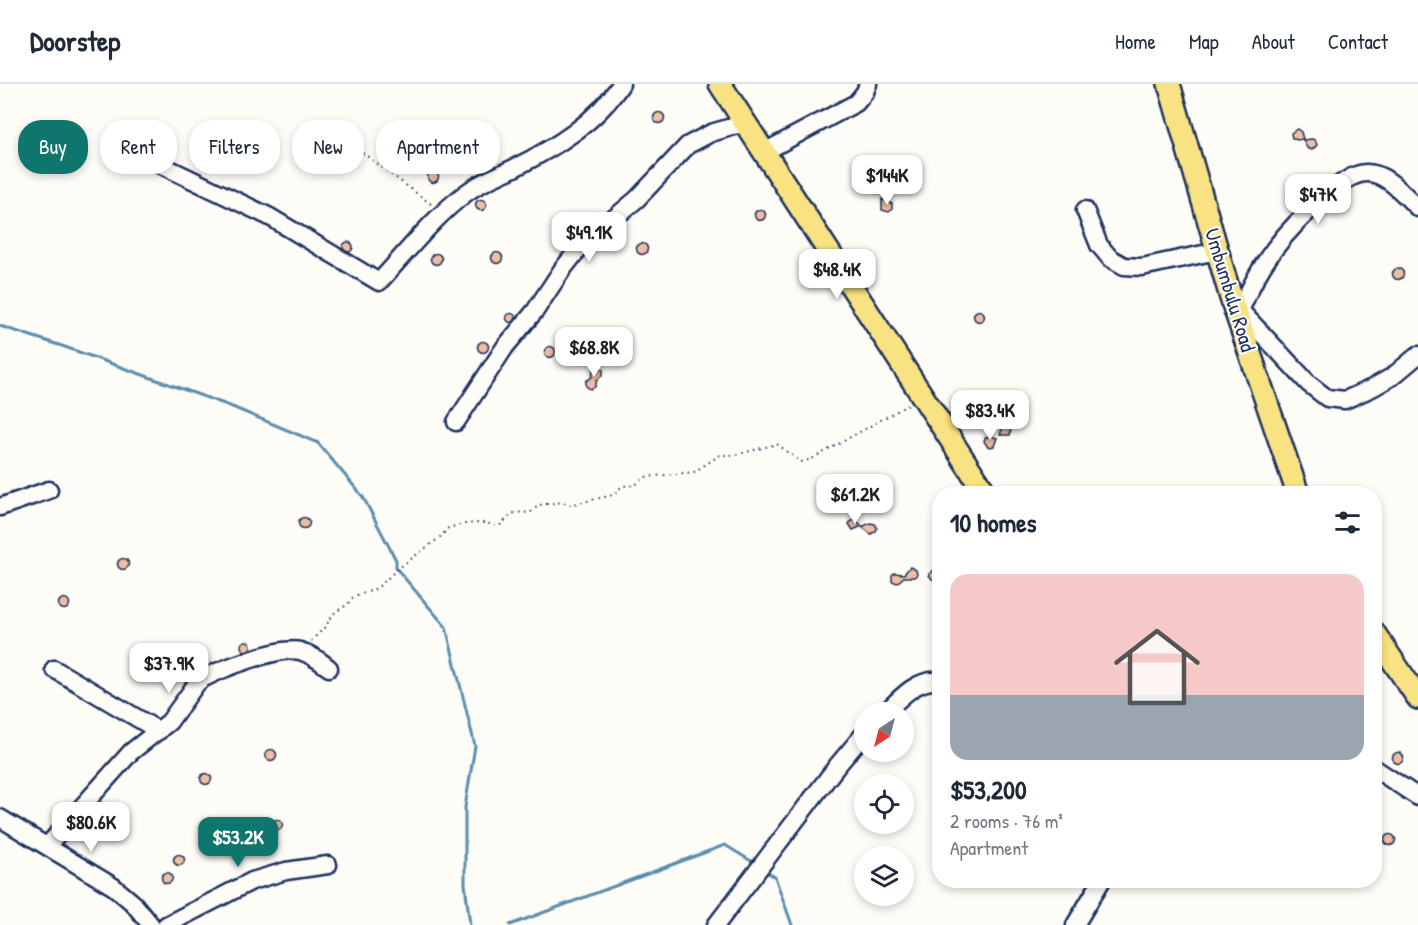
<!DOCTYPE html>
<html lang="en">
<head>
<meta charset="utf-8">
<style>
  :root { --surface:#fff; --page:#f6f6f7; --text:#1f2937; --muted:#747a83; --line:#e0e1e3; --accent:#0f766e }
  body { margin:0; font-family:"Patrick Hand",sans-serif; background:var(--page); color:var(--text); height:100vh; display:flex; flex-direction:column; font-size:22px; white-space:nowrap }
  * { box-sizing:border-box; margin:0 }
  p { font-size:20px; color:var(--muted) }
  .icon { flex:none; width:33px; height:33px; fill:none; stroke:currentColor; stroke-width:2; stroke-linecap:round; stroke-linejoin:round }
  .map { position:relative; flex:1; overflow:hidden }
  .details { position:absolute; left:932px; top:402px; width:450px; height:402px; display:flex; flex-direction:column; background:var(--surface); border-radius:24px; box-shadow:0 3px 9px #0003 }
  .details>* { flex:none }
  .guide { position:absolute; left:18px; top:36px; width:570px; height:54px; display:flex; gap:12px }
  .needle { width:39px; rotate:216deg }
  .tools { position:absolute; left:854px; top:618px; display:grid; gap:12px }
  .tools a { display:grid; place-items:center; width:60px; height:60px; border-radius:50%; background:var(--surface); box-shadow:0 3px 9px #0003; font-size:30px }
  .price { position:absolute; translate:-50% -51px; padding:0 14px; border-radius:12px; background:#fff; color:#222; font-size:20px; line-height:39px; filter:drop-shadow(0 2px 3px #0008) }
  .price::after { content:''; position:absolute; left:50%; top:36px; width:18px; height:14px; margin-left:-9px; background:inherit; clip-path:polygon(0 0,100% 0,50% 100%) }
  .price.current { background:var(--accent); color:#fff }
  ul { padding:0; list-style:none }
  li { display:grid; align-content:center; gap:12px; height:318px; padding:0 18px }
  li+li { border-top:2px solid var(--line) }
  li span { display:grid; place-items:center; height:186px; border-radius:18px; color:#555 }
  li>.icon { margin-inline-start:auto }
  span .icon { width:108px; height:108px; fill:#fffc; stroke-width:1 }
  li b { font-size:26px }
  h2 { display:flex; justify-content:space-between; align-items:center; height:72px; padding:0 18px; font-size:26px }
  .tag { padding:0 21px; border-radius:24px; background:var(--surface); box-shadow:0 3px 9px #0003; font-size:21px; line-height:54px }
  .tag.current { background:var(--accent); color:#fff }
  header { display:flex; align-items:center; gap:36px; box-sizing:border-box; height:84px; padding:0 30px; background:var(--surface); border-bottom:2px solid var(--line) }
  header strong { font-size:28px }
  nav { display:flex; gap:33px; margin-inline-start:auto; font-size:21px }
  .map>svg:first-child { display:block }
</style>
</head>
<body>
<header>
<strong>Doorstep</strong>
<nav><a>Home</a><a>Map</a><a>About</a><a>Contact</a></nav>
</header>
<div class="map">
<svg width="1418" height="841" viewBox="0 0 1418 841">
  <rect width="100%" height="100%" fill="#fdfcf7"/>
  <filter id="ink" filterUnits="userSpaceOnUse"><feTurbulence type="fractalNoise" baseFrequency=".0167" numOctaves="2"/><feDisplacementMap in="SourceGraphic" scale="12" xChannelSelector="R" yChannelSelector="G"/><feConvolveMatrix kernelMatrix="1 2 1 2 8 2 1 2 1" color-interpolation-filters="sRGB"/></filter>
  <g filter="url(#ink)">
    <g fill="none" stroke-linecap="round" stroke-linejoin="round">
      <path stroke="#5a8eae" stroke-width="3" d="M0,242L62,262L230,322L318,359L363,413L396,476V484L446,543L475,662L465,723V800L470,841
        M765,787L775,793L792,841
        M510,841L725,761L756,780"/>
    </g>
    <path fill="#f0bea1" stroke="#1b2f5e" stroke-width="1.5" d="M653.5 34a5.5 5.5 0 1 1 11 0a5.5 5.5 0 1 1-11 0Z
      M1297,45L1301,48L1303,55L1297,56L1292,54L1291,49Z
      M1312,55L1315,56L1317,61L1312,66L1307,64L1303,56Z
      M316.5 63a5.5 5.5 0 1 1 11 0a5.5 5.5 0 1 1-11 0Z
      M427.5 93a5.5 5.5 0 1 1 11 0a5.5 5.5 0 1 1-11 0Z
      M872.5 104a5.5 5.5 0 1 1 11 0a5.5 5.5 0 1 1-11 0Z
      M882,115L892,120V125L889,128L882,126Z
      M475.5 121a5.5 5.5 0 1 1 11 0a5.5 5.5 0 1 1-11 0Z
      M754.5 131a5.5 5.5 0 1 1 11 0a5.5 5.5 0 1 1-11 0Z
      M343 163a5 5 0 1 1 10 0a5 5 0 1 1-10 0Z
      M636.5 165a5.5 5.5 0 1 1 11 0a5.5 5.5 0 1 1-11 0Z
      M491.5 174a5.5 5.5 0 1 1 11 0a5.5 5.5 0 1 1-11 0Z
      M430.5 175a5.5 5.5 0 1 1 11 0a5.5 5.5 0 1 1-11 0Z
      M1392.5 190a5.5 5.5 0 1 1 11 0a5.5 5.5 0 1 1-11 0Z
      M973.5 232a5.5 5.5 0 1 1 11 0a5.5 5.5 0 1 1-11 0Z
      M506.5 234a4.5 4.5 0 1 1 9 0a4.5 4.5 0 1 1-9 0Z
      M477.5 263a5.5 5.5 0 1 1 11 0a5.5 5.5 0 1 1-11 0Z
      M544.5 268a5.5 5.5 0 1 1 11 0a5.5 5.5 0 1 1-11 0Z
      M597,283L603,286V291L597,296L595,303L590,305L586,302V297L592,293L593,286Z
      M1003,342H1008L1011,344L1010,351H1000Z
      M990,352L997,354L994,362L990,363L987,362L984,357L985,354Z
      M298.5 439a5.5 5.5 0 1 1 11 0a5.5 5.5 0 1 1-11 0Z
      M855,435L862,442L853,446L849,440L852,436Z
      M870,439L875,440L877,444L876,447L871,450L862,443Z
      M117.5 480a5.5 5.5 0 1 1 11 0a5.5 5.5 0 1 1-11 0Z
      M939,480V499L932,495L929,491Z
      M910,483L916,486L917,490L915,493H904L897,499L892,497V491L894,489L904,490Z
      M58.5 520a5.5 5.5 0 1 1 11 0a5.5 5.5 0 1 1-11 0Z
      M241 562a5 5 0 1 1 10 0a5 5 0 1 1-10 0Z
      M151.5 589a5.5 5.5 0 1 1 11 0a5.5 5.5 0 1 1-11 0Z
      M265.5 671a5.5 5.5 0 1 1 11 0a5.5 5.5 0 1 1-11 0Z
      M1392.5 674a5.5 5.5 0 1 1 11 0a5.5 5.5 0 1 1-11 0Z
      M200.5 695a5.5 5.5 0 1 1 11 0a5.5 5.5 0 1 1-11 0Z
      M271.5 741a5.5 5.5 0 1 1 11 0a5.5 5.5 0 1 1-11 0Z
      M1384.5 756a5.5 5.5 0 1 1 11 0a5.5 5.5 0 1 1-11 0Z
      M173.5 776a5.5 5.5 0 1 1 11 0a5.5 5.5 0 1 1-11 0Z
      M161.5 794a5.5 5.5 0 1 1 11 0a5.5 5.5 0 1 1-11 0Z"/>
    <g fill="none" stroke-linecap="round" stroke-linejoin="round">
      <g stroke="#1b2f5e" stroke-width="21">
        <path id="minor" d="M132,67L270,133L379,198C407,168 433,134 466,109C480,98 498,92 514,84C554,64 596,39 621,0
          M764,68L856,19L865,8L868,0
          M1085,126L1099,161L1110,174L1124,182L1142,183L1217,167
          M1236,222L1309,300L1327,314L1345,316L1372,304L1393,292L1418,271
          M1240,227C1260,178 1284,148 1323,114C1335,104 1350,90 1366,89C1386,88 1405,112 1418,124
          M456,338L505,263L535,227L562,186L581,162L637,115L688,61L711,49L745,39
          M0,423L49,406
          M54,585L159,647
          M886,628C901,613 917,595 939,597
          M1374,684L1418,713
          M0,734L114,803L133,819L151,841
          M47,762L131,668L169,638L197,599L202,595C221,585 280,562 300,567C311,570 320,577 329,584
          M166,841L252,797L286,787L328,781
          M716,841L837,682L864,650
          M1075,841L1102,796"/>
      </g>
      <g stroke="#1b2f5e" stroke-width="26">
        <path id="major" d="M720,0L986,410
          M1169,0L1231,214L1298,410
          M1374,549L1418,614"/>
      </g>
      <path stroke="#1b2f5e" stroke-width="2" stroke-dasharray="1.5 4.5" stroke-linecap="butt" d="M348,58L431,120
        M311,557L325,543L335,528L347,521L354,512L373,506L382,500L395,487L443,451L446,445C459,440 471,439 484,439C489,439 493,442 499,442C514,430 508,427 530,429L539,421L563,418L570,421L613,411L622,402L635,401L646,393L694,388L720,371H735L777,360L801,378L812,375L909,320"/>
      <use href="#minor" stroke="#fdfcf7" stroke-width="16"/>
      <use href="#major" stroke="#f8e281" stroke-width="21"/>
    </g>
  </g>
  <g text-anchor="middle" stroke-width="4.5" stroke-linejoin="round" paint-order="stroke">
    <g font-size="21" fill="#1b2f5e" stroke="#fdfcf7">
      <text transform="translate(1230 206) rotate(73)" y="7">Umbumbulu Road</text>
    </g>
  </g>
</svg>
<div class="tools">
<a><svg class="needle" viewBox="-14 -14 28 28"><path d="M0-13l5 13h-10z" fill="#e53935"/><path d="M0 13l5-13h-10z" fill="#747a83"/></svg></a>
<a><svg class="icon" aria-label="locate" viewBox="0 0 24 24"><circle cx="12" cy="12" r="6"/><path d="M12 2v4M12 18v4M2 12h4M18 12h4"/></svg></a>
<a><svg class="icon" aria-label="layers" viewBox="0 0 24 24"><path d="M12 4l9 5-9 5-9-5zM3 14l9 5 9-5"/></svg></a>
</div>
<b class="price" style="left:887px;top:122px">$144K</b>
<b class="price" style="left:1318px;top:141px">$47K</b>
<b class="price" style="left:589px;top:179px">$49.1K</b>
<b class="price" style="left:837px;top:216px">$48.4K</b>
<b class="price" style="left:594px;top:294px">$68.8K</b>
<b class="price" style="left:990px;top:357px">$83.4K</b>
<b class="price" style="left:855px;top:441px">$61.2K</b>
<b class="price" style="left:169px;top:610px">$37.9K</b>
<b class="price" style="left:91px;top:769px">$80.6K</b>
<b class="price current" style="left:238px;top:784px">$53.2K</b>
<div class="guide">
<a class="tag current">Buy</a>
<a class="tag">Rent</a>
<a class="tag">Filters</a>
<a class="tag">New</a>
<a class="tag">Apartment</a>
</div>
<section class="details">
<h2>10 homes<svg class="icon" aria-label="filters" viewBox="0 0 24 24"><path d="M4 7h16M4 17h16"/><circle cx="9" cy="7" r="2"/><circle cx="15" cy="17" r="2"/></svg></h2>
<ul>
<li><span style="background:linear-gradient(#f6c9c9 65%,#9aa5b1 0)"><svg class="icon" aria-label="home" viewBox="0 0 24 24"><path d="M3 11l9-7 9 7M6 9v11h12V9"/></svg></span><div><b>$53,200</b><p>2 rooms · 76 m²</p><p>Apartment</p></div></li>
</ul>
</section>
</div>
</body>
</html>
